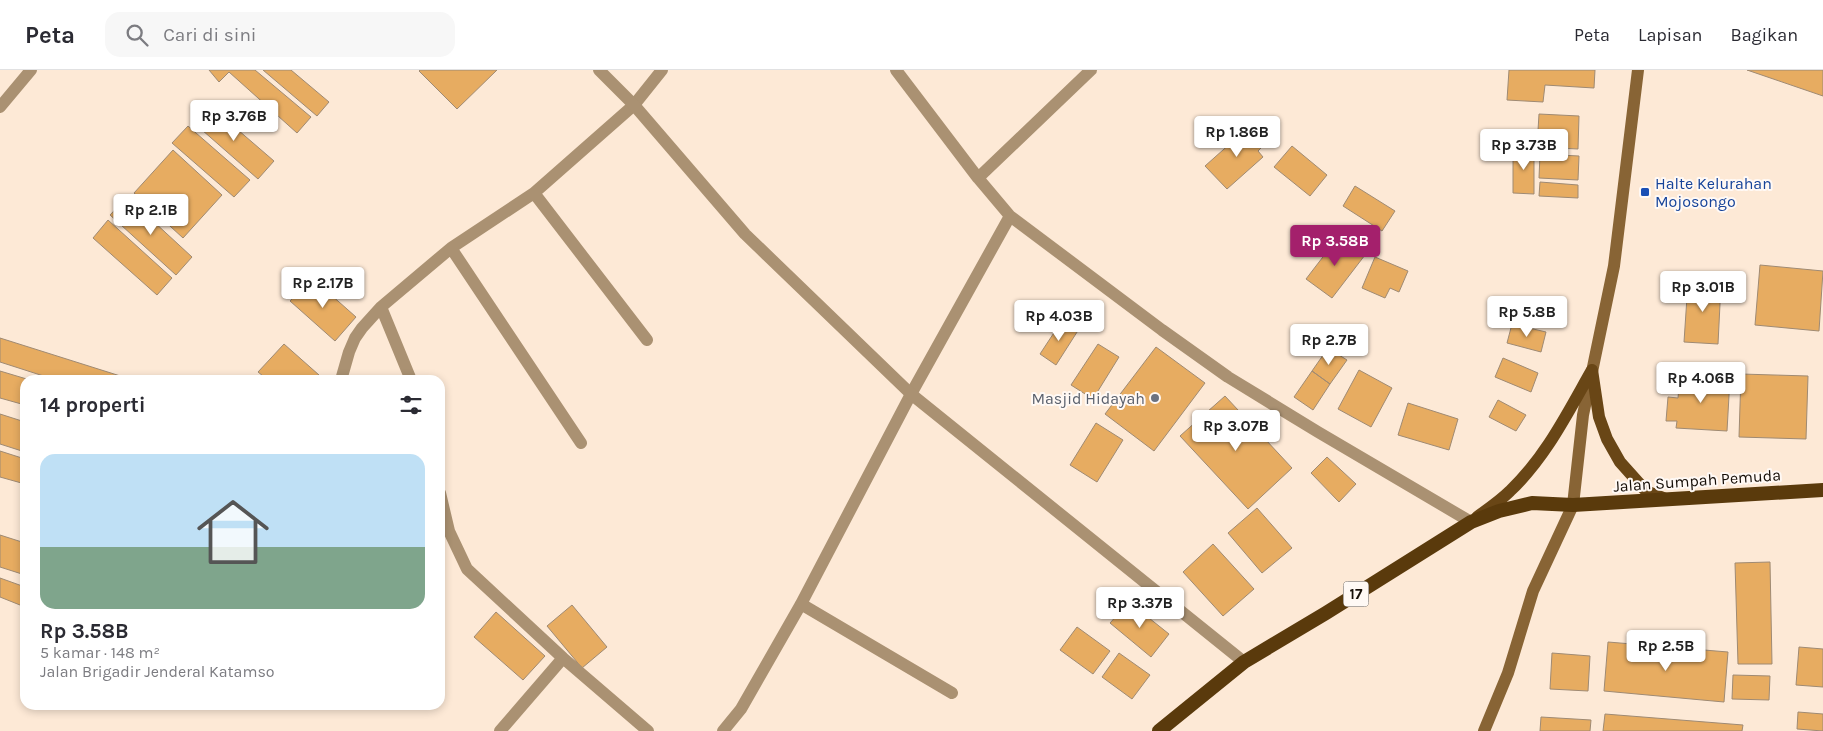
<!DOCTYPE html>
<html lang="id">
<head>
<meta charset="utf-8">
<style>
  :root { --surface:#fff; --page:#f7f7f7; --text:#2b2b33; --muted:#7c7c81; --line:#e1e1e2; --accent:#a4206c }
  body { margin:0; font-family:Karla,sans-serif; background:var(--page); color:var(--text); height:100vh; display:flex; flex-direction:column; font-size:19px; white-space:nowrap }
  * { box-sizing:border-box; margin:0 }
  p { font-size:16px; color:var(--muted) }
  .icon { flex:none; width:28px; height:28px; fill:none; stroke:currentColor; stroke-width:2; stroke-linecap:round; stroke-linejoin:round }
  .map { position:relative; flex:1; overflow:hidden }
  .side { position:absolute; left:20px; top:305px; width:425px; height:335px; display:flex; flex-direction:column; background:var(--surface); border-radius:15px; box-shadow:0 2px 8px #0003 }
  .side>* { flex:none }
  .price { position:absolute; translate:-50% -42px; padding:0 11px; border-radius:5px; background:#fff; color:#222; font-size:16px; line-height:32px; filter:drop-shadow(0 1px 2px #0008) }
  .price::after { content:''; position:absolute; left:50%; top:30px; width:15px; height:11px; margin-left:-8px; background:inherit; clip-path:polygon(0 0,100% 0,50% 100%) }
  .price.active { background:var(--accent); color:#fff }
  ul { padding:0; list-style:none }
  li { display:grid; align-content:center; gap:10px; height:265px; padding:0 20px }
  li span { display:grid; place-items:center; height:155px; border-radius:15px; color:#555 }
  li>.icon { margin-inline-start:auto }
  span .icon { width:90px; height:90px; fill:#fffc; stroke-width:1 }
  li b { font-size:21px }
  h2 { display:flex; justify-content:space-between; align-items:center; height:60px; padding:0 20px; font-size:21px }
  header { display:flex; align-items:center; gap:30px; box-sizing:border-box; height:70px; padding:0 25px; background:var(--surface); border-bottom:1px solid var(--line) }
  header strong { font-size:24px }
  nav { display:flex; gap:28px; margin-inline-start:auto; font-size:18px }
  .search { width:350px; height:45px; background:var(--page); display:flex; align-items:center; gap:12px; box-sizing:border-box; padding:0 18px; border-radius:15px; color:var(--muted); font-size:19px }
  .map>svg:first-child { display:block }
</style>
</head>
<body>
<header>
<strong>Peta</strong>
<div class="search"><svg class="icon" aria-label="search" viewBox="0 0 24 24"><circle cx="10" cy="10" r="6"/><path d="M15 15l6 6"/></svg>Cari di sini</div>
<nav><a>Peta</a><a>Lapisan</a><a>Bagikan</a></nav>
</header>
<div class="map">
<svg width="1823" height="661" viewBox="0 0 1823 661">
  <rect width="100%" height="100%" fill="#fde9d6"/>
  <path fill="#e7ac61" stroke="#9f8a73" d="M209,0H255L311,47L297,63L229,2L219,12Z
    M263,0H291L329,32L317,46Z
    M420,0H497L457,39L419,1Z
    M1509,0H1595L1594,18L1545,15L1543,32L1507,30Z
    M1747,0H1823V26Z
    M209,35L274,91L258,109L194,53Z
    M1539,44L1579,46L1578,79L1537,77Z
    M1251,55L1266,73L1258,81L1263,87L1227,119L1205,96Z
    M188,56L250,110L234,127L172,73Z
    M1292,76L1327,105L1310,126L1274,97Z
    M1513,78H1534V124L1513,123Z
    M173,80L222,125L183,168L134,123Z
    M1540,84L1579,86L1578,110L1539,108Z
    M1540,112L1578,115V128L1539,126Z
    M1355,116L1395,141L1382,161L1343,136Z
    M127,127L192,187L176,205L110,145Z
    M108,150L172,208L157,225L93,168Z
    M1339,166L1365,185L1332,228L1306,209Z
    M1375,187L1408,201L1399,222L1390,218L1385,228L1362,218Z
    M1760,195L1823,201L1819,261L1755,255Z
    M312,208L356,247L335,271L290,231Z
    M1688,212L1721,214L1718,274L1684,272Z
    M1063,249L1079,259L1056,295L1040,284Z
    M1512,254L1546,262L1541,282L1507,273Z
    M0,268L133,310H56L0,292Z
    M284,274L319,305L315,310H268L258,302Z
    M1098,274L1119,287L1093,329L1071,315Z
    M1156,277L1205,313L1154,381L1105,344Z
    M1328,278L1347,290L1330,314L1312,301Z
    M1503,288L1538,303L1531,322L1495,307Z
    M1359,300L1392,318L1371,357L1338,339Z
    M0,301L30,310H25V335L0,328Z
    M1312,301L1330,314L1313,340L1294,327Z
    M1741,304L1808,306L1806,369L1739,367Z
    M1680,305L1730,308L1727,361L1676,358L1677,351H1666L1668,327L1678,328Z
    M1225,326L1292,398L1248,439L1180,366Z
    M1498,330L1526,345L1516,361L1489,347Z
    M1408,333L1458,349L1449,380L1398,365Z
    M0,344L25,352V382L0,374Z
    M1096,353L1123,370L1097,412L1070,395Z
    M0,381L25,389V414L0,407Z
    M1327,387L1356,414L1339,432L1311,403Z
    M1257,438L1292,478L1262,503L1228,463Z
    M0,465L25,473V505L0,497Z
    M1213,474L1254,519L1223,546L1183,502Z
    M1770,492L1772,594H1738L1735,493Z
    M0,508L25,517V537L0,527Z
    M1129,532L1169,564L1151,587L1110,553Z
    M572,535L607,577L582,598L547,556Z
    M496,542L545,586L523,610L474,567Z
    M1077,557L1110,581L1093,604L1060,580Z
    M1608,572L1728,582L1724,632L1604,621Z
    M1799,577L1823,579V617L1796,615Z
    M1119,583L1150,605L1132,629L1102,607Z
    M1552,583L1590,586L1588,621L1550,619Z
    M1733,605L1770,606L1769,630L1732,629Z
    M1798,642L1823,644V661L1797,659Z
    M1605,644L1743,655L1742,661H1603Z
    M1541,647L1591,650L1590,661H1540Z"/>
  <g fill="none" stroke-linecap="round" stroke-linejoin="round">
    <path stroke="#aa9172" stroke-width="12" d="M896,0L978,108L1010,146L1162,260L1228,307L1318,362L1471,452
      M0,37L31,0
      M978,108L1091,0
      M534,123L647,270
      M451,178L581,373
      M381,237L411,310
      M341,310L349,282L355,268L362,258L381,237L451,178L534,123L634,35L662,0
      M440,423L449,461L467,499L563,588L648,661
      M801,534L952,623
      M500,661L563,588
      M723,661L741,639L801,534L911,324L1010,146"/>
    <path stroke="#aa9172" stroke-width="12" d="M599,0L634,35L745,164L911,324L1244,592"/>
    <path stroke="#886435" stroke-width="12" d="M1484,661L1508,603L1533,521L1573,435L1583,345L1614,196L1638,0"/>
    <path stroke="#694616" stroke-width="12" d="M1592,300L1599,347L1607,369L1620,392L1646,421L1666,429
      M1477,447C1488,439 1500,431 1510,421C1546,387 1568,342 1592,300"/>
    <path stroke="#5a3a0c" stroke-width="14" d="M1159,661L1244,592L1326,543L1471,452L1499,441L1532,433L1573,435L1823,420"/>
  </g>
  <rect fill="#1a4fb4" stroke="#fff9f5" stroke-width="2" x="1640" y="117" width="10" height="10" rx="2.5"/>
  <circle fill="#6b7280" stroke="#fff9f5" stroke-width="2" cx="1155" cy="328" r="5"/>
  <g text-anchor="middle" stroke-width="4" stroke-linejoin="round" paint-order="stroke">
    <rect fill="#fff9f5" stroke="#5c544e" stroke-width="1" x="1343.5" y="511.5" width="25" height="25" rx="4"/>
    <g font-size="15" font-weight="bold" fill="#160e07">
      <text x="1356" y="529">17</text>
    </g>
    <g font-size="16" fill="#164399" stroke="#fff9f5" text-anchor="start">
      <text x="1655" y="119">Halte Kelurahan<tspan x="1655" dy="18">Mojosongo</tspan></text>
    </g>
    <g font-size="16" fill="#5b616d" stroke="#fff9f5" text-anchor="end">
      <text x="1145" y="334">Masjid Hidayah</text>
    </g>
    <g font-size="16" fill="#160e07" stroke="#fff9f5">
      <text transform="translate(1697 410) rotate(-4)" y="6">Jalan Sumpah Pemuda</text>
    </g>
  </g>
</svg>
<b class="price" style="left:234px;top:72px">Rp 3.76B</b>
<b class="price" style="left:1237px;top:88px">Rp 1.86B</b>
<b class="price" style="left:1524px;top:101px">Rp 3.73B</b>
<b class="price" style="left:151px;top:166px">Rp 2.1B</b>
<b class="price active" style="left:1335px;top:197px">Rp 3.58B</b>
<b class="price" style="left:323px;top:239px">Rp 2.17B</b>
<b class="price" style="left:1703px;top:243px">Rp 3.01B</b>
<b class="price" style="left:1527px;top:268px">Rp 5.8B</b>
<b class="price" style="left:1059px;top:272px">Rp 4.03B</b>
<b class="price" style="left:1329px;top:296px">Rp 2.7B</b>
<b class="price" style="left:1701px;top:334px">Rp 4.06B</b>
<b class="price" style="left:1236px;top:382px">Rp 3.07B</b>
<b class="price" style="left:1140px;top:559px">Rp 3.37B</b>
<b class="price" style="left:1666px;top:602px">Rp 2.5B</b>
<section class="side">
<h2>14 properti<svg class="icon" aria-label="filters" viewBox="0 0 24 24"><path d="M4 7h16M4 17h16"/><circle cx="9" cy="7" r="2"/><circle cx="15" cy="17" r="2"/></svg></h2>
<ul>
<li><span style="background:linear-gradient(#bfe0f5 60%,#7fa58c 0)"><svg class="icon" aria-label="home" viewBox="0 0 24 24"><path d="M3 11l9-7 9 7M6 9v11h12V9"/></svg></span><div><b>Rp 3.58B</b><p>5 kamar · 148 m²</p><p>Jalan Brigadir Jenderal Katamso</p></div></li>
</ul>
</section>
</div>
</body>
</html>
